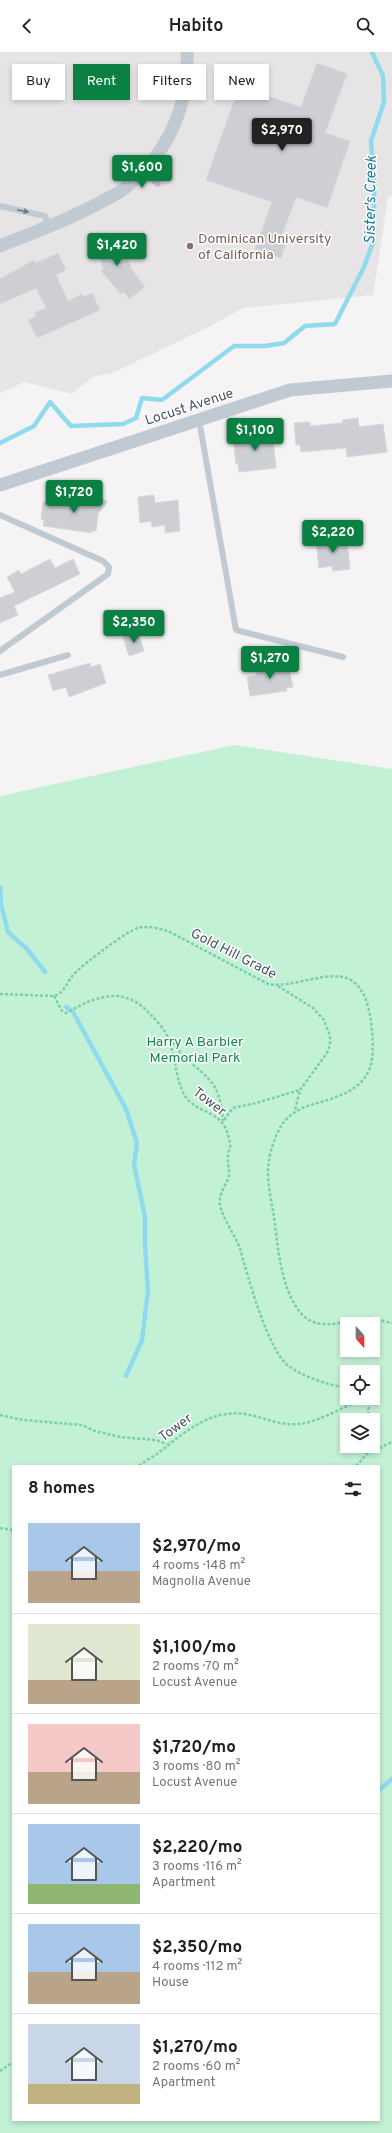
<!DOCTYPE html>
<html lang="en">
<head>
<meta charset="utf-8">
<style>
  :root { --surface:#fff; --page:#f2f2f2; --text:#202124; --muted:#757577; --line:#e0e0e0; --accent:#0b8043 }
  body { margin:0; font-family:Overpass,sans-serif; background:var(--page); color:var(--text); height:100vh; display:flex; flex-direction:column; font-size:15px; white-space:nowrap }
  * { box-sizing:border-box; margin:0 }
  p { font-size:13px; color:var(--muted) }
  .icon { flex:none; width:22px; height:22px; fill:none; stroke:currentColor; stroke-width:2; stroke-linecap:round; stroke-linejoin:round }
  .map { position:relative; flex:1; overflow:hidden }
  .side { position:absolute; left:12px; top:1413px; width:368px; height:656px; display:flex; flex-direction:column; background:var(--surface); border-radius:0px; box-shadow:0 2px 6px #0003 }
  .side>* { flex:none }
  .banner { position:absolute; left:12px; top:12px; width:368px; height:36px; display:flex; gap:8px }
  .needle { width:26px; rotate:159deg }
  .buttons { position:absolute; left:340px; top:1265px; display:grid; gap:8px }
  .buttons a { display:grid; place-items:center; width:40px; height:40px; border-radius:0px; background:var(--surface); box-shadow:0 2px 6px #0003; font-size:20px }
  .price { position:absolute; translate:-50% -34px; padding:0 9px; border-radius:4px; background:var(--accent); color:#fff; font-size:13px; line-height:26px; filter:drop-shadow(0 1px 2px #0008) }
  .price::after { content:''; position:absolute; left:50%; top:24px; width:12px; height:9px; margin-left:-6px; background:inherit; clip-path:polygon(0 0,100% 0,50% 100%) }
  .price.active { background:#222; color:#fff }
  ul { padding:0; list-style:none }
  li { display:flex; align-items:center; gap:12px; height:100px; padding:0 16px }
  li+li { border-top:1px solid var(--line) }
  li span { display:grid; place-items:center; flex:none; width:112px; height:80px; border-radius:0px; color:#555 }
  li>.icon { margin-inline-start:auto }
  span .icon { width:48px; height:48px; fill:#fffc; stroke-width:1 }
  li b { font-size:17px }
  h2 { display:flex; justify-content:space-between; align-items:center; height:48px; padding:0 16px; font-size:17px }
  .chip { padding:0 14px; border-radius:0px; background:var(--surface); box-shadow:0 2px 6px #0003; font-size:14px; line-height:36px }
  .chip.active { background:var(--accent); color:#fff }
  header { display:flex; justify-content:space-between; align-items:center; height:52px; padding:0 16px; background:var(--surface); font-size:18px; font-weight:600 }
  .map>svg:first-child { display:block }
</style>
</head>
<body>
<header><svg class="icon" aria-label="back" viewBox="0 0 24 24"><path d="M15 5l-7 7 7 7"/></svg>Habito<svg class="icon" aria-label="search" viewBox="0 0 24 24"><circle cx="10" cy="10" r="6"/><path d="M15 15l6 6"/></svg></header>
<div class="map">
<svg width="392" height="2081" viewBox="0 0 392 2081">
  <rect width="100%" height="100%" fill="#f5f3f3"/>
  <path fill="#e6e4e5" d="M0,0H392V144L388,145L373,243L243,256L209,275L112,321L92,325L72,342L24,330L0,341Z"/>
  <path fill="#c3f1d5" fill-rule="evenodd" d="M234,693L392,717V2081H0V744ZM347,1272H373V1298H347ZM347,1320H373V1346H347ZM347,1368H373V1394H347ZM13,1414H379V2068H13Z"/>
  <g fill="none" stroke-linecap="round" stroke-linejoin="round">
    <path stroke="#90daee" stroke-width="4.5" d="M0,391L34,374L50,350L71,374L123,372L136,366L142,346L162,348L234,294H265L284,291L305,274L335,272L364,215L372,193L371,180L374,157V127L371,89L384,50L383,24L372,0
      M0,835L1,852L8,880L27,897L45,920
      M66,955L73,960L126,1057L137,1091L134,1112L145,1165V1193L148,1239L142,1288L126,1324
      M379,1738L392,1727"/>
  </g>
  <path fill="#cdcfd5" stroke="#d7d9de" d="M317,11L347,22L325,81L350,89L327,156L296,145L281,186L287,188L281,206L255,197L272,150L206,128L239,35L301,55Z
    M106,180L127,206L131,214L130,215L145,235L129,247L124,240L121,242L101,219L104,217L101,213L103,212L94,200L96,198L91,191Z
    M58,201L66,218L56,223L68,249L82,242L84,245L92,241L100,258L37,286L28,268L36,264L34,261L46,256L36,236L0,252V227L34,208L36,211Z
    M358,366L359,375L383,372L387,400L347,405L346,396L301,400L300,393H296L294,371L310,370V374L343,371L342,368Z
    M272,379L276,416L239,420L238,412H236L233,385Z
    M89,437L107,450L98,462L96,479H92V481L43,474L44,468L41,467L43,450L77,454Z
    M154,443L155,451L178,448L180,479L165,481V473L152,475L151,469L140,471L138,445Z
    M344,486V489L347,488L350,517L333,519L332,514L319,516L316,489Z
    M50,507L55,516L73,507L80,522L14,554L18,563L0,571V546L15,540L7,525L19,518L21,522Z
    M138,580L144,599L129,604L123,585Z
    M90,611L91,615L100,612L106,631L69,645L66,635L53,639L48,623Z
    M288,611L293,635L286,636L287,639L250,644L247,625L257,623L256,618Z"/>
  <g fill="none" stroke-linecap="round" stroke-linejoin="round">
    <path stroke="#7ad0a6" stroke-width="2.5" stroke-dasharray="3 2" stroke-linecap="butt" d="M278,934L313,956L324,968L330,984V993L327,1001L300,1038L295,1058
      M0,942L54,944C66,940 67,928 76,920C84,912 128,878 138,876C148,873 159,877 168,879L268,932C292,937 330,916 351,928C365,937 369,955 371,970C377,1018 370,1036 321,1050C305,1054 291,1059 281,1074C276,1082 270,1099 269,1108C266,1127 271,1147 274,1165C277,1188 279,1211 286,1233C290,1245 298,1262 309,1268C330,1279 350,1265 371,1266C378,1267 385,1270 392,1271
      M54,944L62,959L66,961C98,943 125,933 152,964C158,970 165,978 168,986C176,1004 175,1027 185,1044C196,1061 221,1059 227,1080C228,1084 230,1088 230,1092C231,1096 228,1099 228,1103C227,1110 230,1118 229,1124C226,1134 218,1142 220,1153C223,1168 235,1182 240,1197C248,1224 268,1301 290,1315C306,1326 329,1333 347,1336
      M170,986C175,993 179,1000 185,1006C211,1028 220,1032 223,1069
      M224,1068L233,1056L256,1051L300,1038
      M0,1363L23,1368L82,1373L95,1379L120,1385L156,1388L167,1392
      M368,1368L369,1346
      M367,1402V1394
      M139,1414C145,1409 151,1406 157,1402C184,1381 209,1357 245,1362C264,1365 279,1374 299,1372C318,1370 346,1354 364,1346
      M356,1414L367,1402L392,1390
      M0,1476L13,1478
      M0,2019L13,2010"/>
    <path stroke="#c1cad2" stroke-width="6" d="M143,118L158,132
      M0,154L45,164L49,175
      M199,368L236,578L343,605
      M0,463L103,509L109,515L108,522L0,599
      M0,623L68,603"/>
    <path stroke="#c1cad2" stroke-width="13" d="M0,194C34,180 69,168 101,150C108,146 118,142 125,136C168,101 189,55 187,0
      M0,433L290,338L392,329"/>
  </g>
  <defs><path id="oneway-solid" d="M-6-.8H1V-3.2L6.5 0L1 3.2V.8H-6Z"/></defs>
  <use fill="#6e7983" href="#oneway-solid" transform="translate(23 159) rotate(12)"/>
  <circle fill="#8d6e63" stroke="#fff" stroke-width="1.5" cx="190" cy="194" r="4"/>
  <g text-anchor="middle" stroke-width="3" stroke-linejoin="round" paint-order="stroke">
    <g font-size="14" fill="#785e54" stroke="#fff" text-anchor="start">
      <text x="198" y="191">Dominican University<tspan x="198" dy="16">of California</tspan></text>
    </g>
    <g font-size="14" fill="#4a5661" stroke="#fff">
      <text transform="translate(189 354) rotate(-18)" y="5">Locust Avenue</text>
      <text transform="translate(234 901) rotate(27)" y="5">Gold Hill Grade</text>
      <text transform="translate(210 1049) rotate(38)" y="5">Tower</text>
      <text transform="translate(175 1375) rotate(-36)" y="5">Tower</text>
    </g>
    <g font-size="14" fill="#17864f" stroke="#fff">
      <text x="195" y="994">Harry A Barbier<tspan x="195" dy="16">Memorial Park</tspan></text>
    </g>
    <g font-size="15" font-style="italic" fill="#0c7c9b" stroke="#fff">
      <text transform="translate(370 148) rotate(-89)" y="5">Sister's Creek</text>
    </g>
  </g>
</svg>
<div class="buttons">
<a><svg class="needle" viewBox="-14 -14 28 28"><path d="M0-13l5 13h-10z" fill="#e53935"/><path d="M0 13l5-13h-10z" fill="#757577"/></svg></a>
<a><svg class="icon" aria-label="locate" viewBox="0 0 24 24"><circle cx="12" cy="12" r="6"/><path d="M12 2v4M12 18v4M2 12h4M18 12h4"/></svg></a>
<a><svg class="icon" aria-label="layers" viewBox="0 0 24 24"><path d="M12 4l9 5-9 5-9-5zM3 14l9 5 9-5"/></svg></a>
</div>
<b class="price active" style="left:282px;top:100px">$2,970</b>
<b class="price" style="left:142px;top:137px">$1,600</b>
<b class="price" style="left:117px;top:215px">$1,420</b>
<b class="price" style="left:255px;top:400px">$1,100</b>
<b class="price" style="left:74px;top:462px">$1,720</b>
<b class="price" style="left:333px;top:502px">$2,220</b>
<b class="price" style="left:134px;top:592px">$2,350</b>
<b class="price" style="left:270px;top:628px">$1,270</b>
<div class="banner">
<a class="chip">Buy</a>
<a class="chip active">Rent</a>
<a class="chip">Filters</a>
<a class="chip">New</a>
</div>
<section class="side">
<h2>8 homes<svg class="icon" aria-label="filters" viewBox="0 0 24 24"><path d="M4 7h16M4 17h16"/><circle cx="9" cy="7" r="2"/><circle cx="15" cy="17" r="2"/></svg></h2>
<ul>
<li><span style="background:linear-gradient(#a9c7e8 60%,#b9a48a 0)"><svg class="icon" aria-label="home" viewBox="0 0 24 24"><path d="M3 11l9-7 9 7M6 9v11h12V9"/></svg></span><div><b>$2,970/mo</b><p>4 rooms · 148 m²</p><p>Magnolia Avenue</p></div></li>
<li><span style="background:linear-gradient(#dfe7d0 70%,#b9a48a 0)"><svg class="icon" aria-label="home" viewBox="0 0 24 24"><path d="M3 11l9-7 9 7M6 9v11h12V9"/></svg></span><div><b>$1,100/mo</b><p>2 rooms · 70 m²</p><p>Locust Avenue</p></div></li>
<li><span style="background:linear-gradient(#f6c9c9 60%,#b9a48a 0)"><svg class="icon" aria-label="home" viewBox="0 0 24 24"><path d="M3 11l9-7 9 7M6 9v11h12V9"/></svg></span><div><b>$1,720/mo</b><p>3 rooms · 80 m²</p><p>Locust Avenue</p></div></li>
<li><span style="background:linear-gradient(#a9c7e8 75%,#8fb573 0)"><svg class="icon" aria-label="home" viewBox="0 0 24 24"><path d="M3 11l9-7 9 7M6 9v11h12V9"/></svg></span><div><b>$2,220/mo</b><p>3 rooms · 116 m²</p><p>Apartment</p></div></li>
<li><span style="background:linear-gradient(#a9c7e8 60%,#b9a48a 0)"><svg class="icon" aria-label="home" viewBox="0 0 24 24"><path d="M3 11l9-7 9 7M6 9v11h12V9"/></svg></span><div><b>$2,350/mo</b><p>4 rooms · 112 m²</p><p>House</p></div></li>
<li><span style="background:linear-gradient(#c9d6e8 75%,#c2b280 0)"><svg class="icon" aria-label="home" viewBox="0 0 24 24"><path d="M3 11l9-7 9 7M6 9v11h12V9"/></svg></span><div><b>$1,270/mo</b><p>2 rooms · 60 m²</p><p>Apartment</p></div></li>
</ul>
</section>
</div>
</body>
</html>
